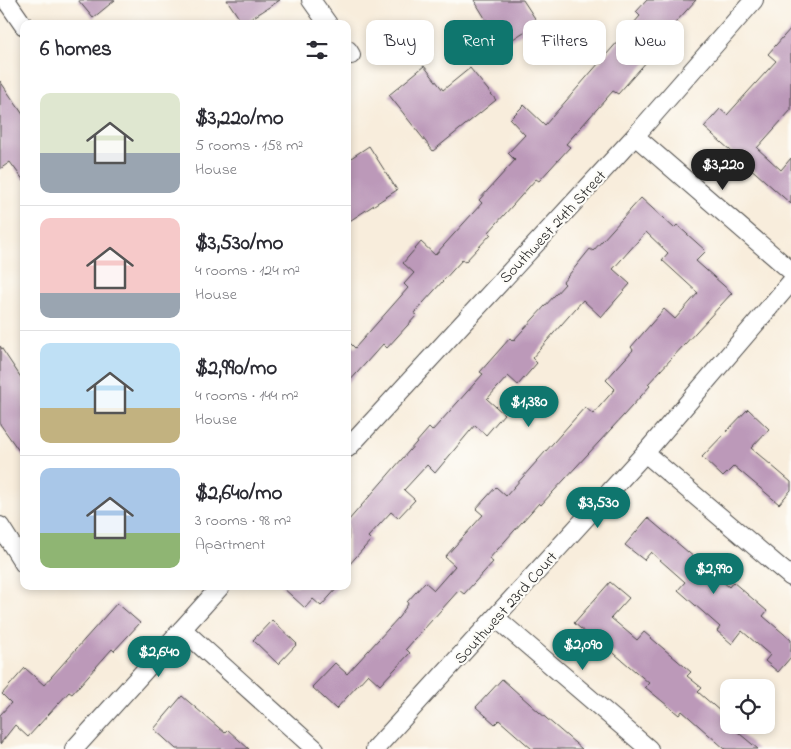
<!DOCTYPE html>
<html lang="en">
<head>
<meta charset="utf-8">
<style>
  :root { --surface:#fff; --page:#f2f2f3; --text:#2b2b33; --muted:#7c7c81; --line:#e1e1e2; --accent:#0f766e }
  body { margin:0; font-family:"Indie Flower",sans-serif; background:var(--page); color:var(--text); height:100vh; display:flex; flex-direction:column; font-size:19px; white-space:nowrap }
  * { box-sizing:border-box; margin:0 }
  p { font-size:16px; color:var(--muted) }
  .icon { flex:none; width:28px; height:28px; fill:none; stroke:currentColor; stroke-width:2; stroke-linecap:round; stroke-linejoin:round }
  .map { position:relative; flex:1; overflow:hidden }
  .drawer { position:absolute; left:20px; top:20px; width:331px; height:570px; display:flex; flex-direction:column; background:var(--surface); border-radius:10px; box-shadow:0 2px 8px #0003 }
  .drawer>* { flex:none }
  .top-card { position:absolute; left:366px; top:20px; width:349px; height:45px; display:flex; gap:10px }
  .controls { position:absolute; left:720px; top:679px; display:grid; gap:10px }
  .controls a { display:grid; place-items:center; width:55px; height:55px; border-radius:10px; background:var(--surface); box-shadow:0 2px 8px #0003; font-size:25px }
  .price { position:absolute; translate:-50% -42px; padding:0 11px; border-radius:18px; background:var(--accent); color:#fff; font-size:16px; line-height:32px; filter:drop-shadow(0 1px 2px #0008) }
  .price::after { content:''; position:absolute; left:50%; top:30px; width:15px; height:11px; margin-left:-8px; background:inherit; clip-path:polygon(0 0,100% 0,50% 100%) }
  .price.on { background:#222; color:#fff }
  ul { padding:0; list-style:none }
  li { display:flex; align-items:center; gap:15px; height:125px; padding:0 20px }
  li+li { border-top:1px solid var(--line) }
  li span { display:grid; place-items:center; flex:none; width:140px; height:100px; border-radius:10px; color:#555 }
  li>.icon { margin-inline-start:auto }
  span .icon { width:60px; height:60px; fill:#fffc; stroke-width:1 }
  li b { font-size:21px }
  h2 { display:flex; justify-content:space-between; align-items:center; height:60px; padding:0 20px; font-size:21px }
  .pill { padding:0 18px; border-radius:10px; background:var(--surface); box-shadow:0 2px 8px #0003; font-size:18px; line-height:45px }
  .pill.on { background:var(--accent); color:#fff }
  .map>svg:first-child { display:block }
</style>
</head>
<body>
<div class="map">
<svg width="791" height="749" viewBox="0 0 791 749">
  <rect width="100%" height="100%" fill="#fdfcf7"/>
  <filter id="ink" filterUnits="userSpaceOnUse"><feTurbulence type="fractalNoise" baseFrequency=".02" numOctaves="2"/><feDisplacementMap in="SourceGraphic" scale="10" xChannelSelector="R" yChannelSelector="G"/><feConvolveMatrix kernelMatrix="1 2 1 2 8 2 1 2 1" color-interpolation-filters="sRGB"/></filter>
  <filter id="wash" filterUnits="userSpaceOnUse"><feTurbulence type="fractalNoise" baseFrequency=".0096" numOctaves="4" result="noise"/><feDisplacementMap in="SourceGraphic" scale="20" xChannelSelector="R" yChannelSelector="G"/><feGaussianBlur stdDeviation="1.12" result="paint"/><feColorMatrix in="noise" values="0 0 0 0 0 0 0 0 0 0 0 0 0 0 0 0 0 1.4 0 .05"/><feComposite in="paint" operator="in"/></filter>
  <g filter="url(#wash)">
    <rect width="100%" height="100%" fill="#f8eddc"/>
    <g id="blocks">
      <path fill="#bc99b9" d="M78,0H115L93,18Z
        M227,0H280L243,24Z
        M474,0H523L538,23L502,46Z
        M647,0H696L644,57L648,60L618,94L613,91L566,144L570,147L539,181L536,179L489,232L491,234L465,262L462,260L414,313L417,315L387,348L383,344L348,383V341L355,348L408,288L404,284L414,273L403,263L421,242L435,255L482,203L479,200L515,160L508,153L525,135L510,119L524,105L545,125L640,16L636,12Z
        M791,28V110L757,148L781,170L791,158V204L704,127L720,109L727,115L776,61L768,54Z
        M424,66L443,90L470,68L496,100L433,151L389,95Z
        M0,81L24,116V181L10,162L0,169Z
        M369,146L397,190L348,222V160Z
        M641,198L674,228L677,225L706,251L696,261L732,293L648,384L650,386L623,416L541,505L539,503L489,559L493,562L464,594L459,590L406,649L410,653L380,685L368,674L336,709L312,687L335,663L347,674L399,617L408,604L407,602L425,582L434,590L455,566L445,557L483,515L476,509L496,487L506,496L585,407L593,414L615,389L606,380L633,350L631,347L664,309L675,319L698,293L662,260L668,253L646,232L613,269L630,284L601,317L583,300L532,358L537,363L518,385L508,376L487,399L504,414L486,435L475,425L435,473L427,465L404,490L415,500L398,518L391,512L368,537L371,540L348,566V521L429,428L432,431L483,374L480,372L510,338L513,341L565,284L563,282L590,249L593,251Z
        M0,346L24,382V458L0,424Z
        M748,409L769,429L751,448L791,482V490L779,504L734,466L723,477L702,457Z
        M648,518L729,587L733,582L767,611L763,616L791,640V657L778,672L765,661L770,655L742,631L732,644L717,631L720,627L678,590L685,582L651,552L644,560L625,545Z
        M610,582L629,598L611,618L637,640L644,632L691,672L687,676L702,688L698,692L729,719V725H736L734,729L758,749H725L682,711L679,715L645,687L649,683L595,637L593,639L574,623Z
        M281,586H339L321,606L313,599L305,608Z
        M117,603L140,623L114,651L112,649L72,694L69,692L28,737L15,725L0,744V715L11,703L2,694L25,668L44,685Z
        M272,620L297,644L278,664L253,640Z
        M502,679L539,712L582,749H532L499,720L495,724L476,707Z
        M182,696L225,733L228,730L249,749H176L154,729Z"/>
    </g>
  </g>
  <g filter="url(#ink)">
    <use href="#blocks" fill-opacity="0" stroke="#4a4846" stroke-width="1"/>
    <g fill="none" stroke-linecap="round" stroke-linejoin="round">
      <g stroke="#4a4846" stroke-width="20">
        <path id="minor" d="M6,0L24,26
          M311,0L328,24
          M348,50L351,55
          M635,136L791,271
          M348,448L635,136L754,0
          M645,453L791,577
          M0,526L24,564
          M496,618L649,749
          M182,629L315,749
          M74,749L221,586
          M375,749L645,453L791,282"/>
      </g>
      <use href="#minor" stroke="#fff" stroke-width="18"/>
    </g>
  </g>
  <g text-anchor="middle" stroke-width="4.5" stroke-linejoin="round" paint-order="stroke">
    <g font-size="16" fill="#2b2b2b" stroke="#fdfcf7">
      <text transform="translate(552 226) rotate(-47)" y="6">Southwest 24th Street</text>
      <text transform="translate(505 607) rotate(-48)" y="6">Southwest 23rd Court</text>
    </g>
  </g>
</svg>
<div class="controls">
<a><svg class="icon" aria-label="locate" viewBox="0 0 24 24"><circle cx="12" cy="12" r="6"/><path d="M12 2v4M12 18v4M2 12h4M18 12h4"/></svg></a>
</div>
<b class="price on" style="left:723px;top:191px">$3,220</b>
<b class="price" style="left:529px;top:428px">$1,380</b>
<b class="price" style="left:598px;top:529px">$3,530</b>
<b class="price" style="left:714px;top:595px">$2,990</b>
<b class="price" style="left:583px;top:671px">$2,090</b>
<b class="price" style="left:159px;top:678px">$2,640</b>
<div class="top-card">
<a class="pill">Buy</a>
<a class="pill on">Rent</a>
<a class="pill">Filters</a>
<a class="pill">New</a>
</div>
<section class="drawer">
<h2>6 homes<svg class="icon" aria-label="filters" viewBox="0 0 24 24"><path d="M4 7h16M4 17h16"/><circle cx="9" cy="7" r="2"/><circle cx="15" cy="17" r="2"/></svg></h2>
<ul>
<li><span style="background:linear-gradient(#dfe7d0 60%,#9aa5b1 0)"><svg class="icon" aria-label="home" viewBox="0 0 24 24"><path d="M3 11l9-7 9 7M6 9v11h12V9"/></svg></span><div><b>$3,220/mo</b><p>5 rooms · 158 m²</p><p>House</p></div></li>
<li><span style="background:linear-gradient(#f6c9c9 75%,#9aa5b1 0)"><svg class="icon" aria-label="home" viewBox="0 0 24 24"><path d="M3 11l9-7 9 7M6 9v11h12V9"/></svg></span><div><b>$3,530/mo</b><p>4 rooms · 124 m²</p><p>House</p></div></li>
<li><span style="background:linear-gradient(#bfe0f5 65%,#c2b280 0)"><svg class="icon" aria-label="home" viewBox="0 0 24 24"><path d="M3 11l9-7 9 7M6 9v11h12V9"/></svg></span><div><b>$2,990/mo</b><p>4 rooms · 144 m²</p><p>House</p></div></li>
<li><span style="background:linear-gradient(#a9c7e8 65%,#8fb573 0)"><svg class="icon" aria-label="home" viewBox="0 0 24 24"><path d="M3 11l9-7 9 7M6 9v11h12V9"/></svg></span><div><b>$2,640/mo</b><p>3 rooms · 98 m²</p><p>Apartment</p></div></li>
</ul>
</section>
</div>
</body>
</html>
